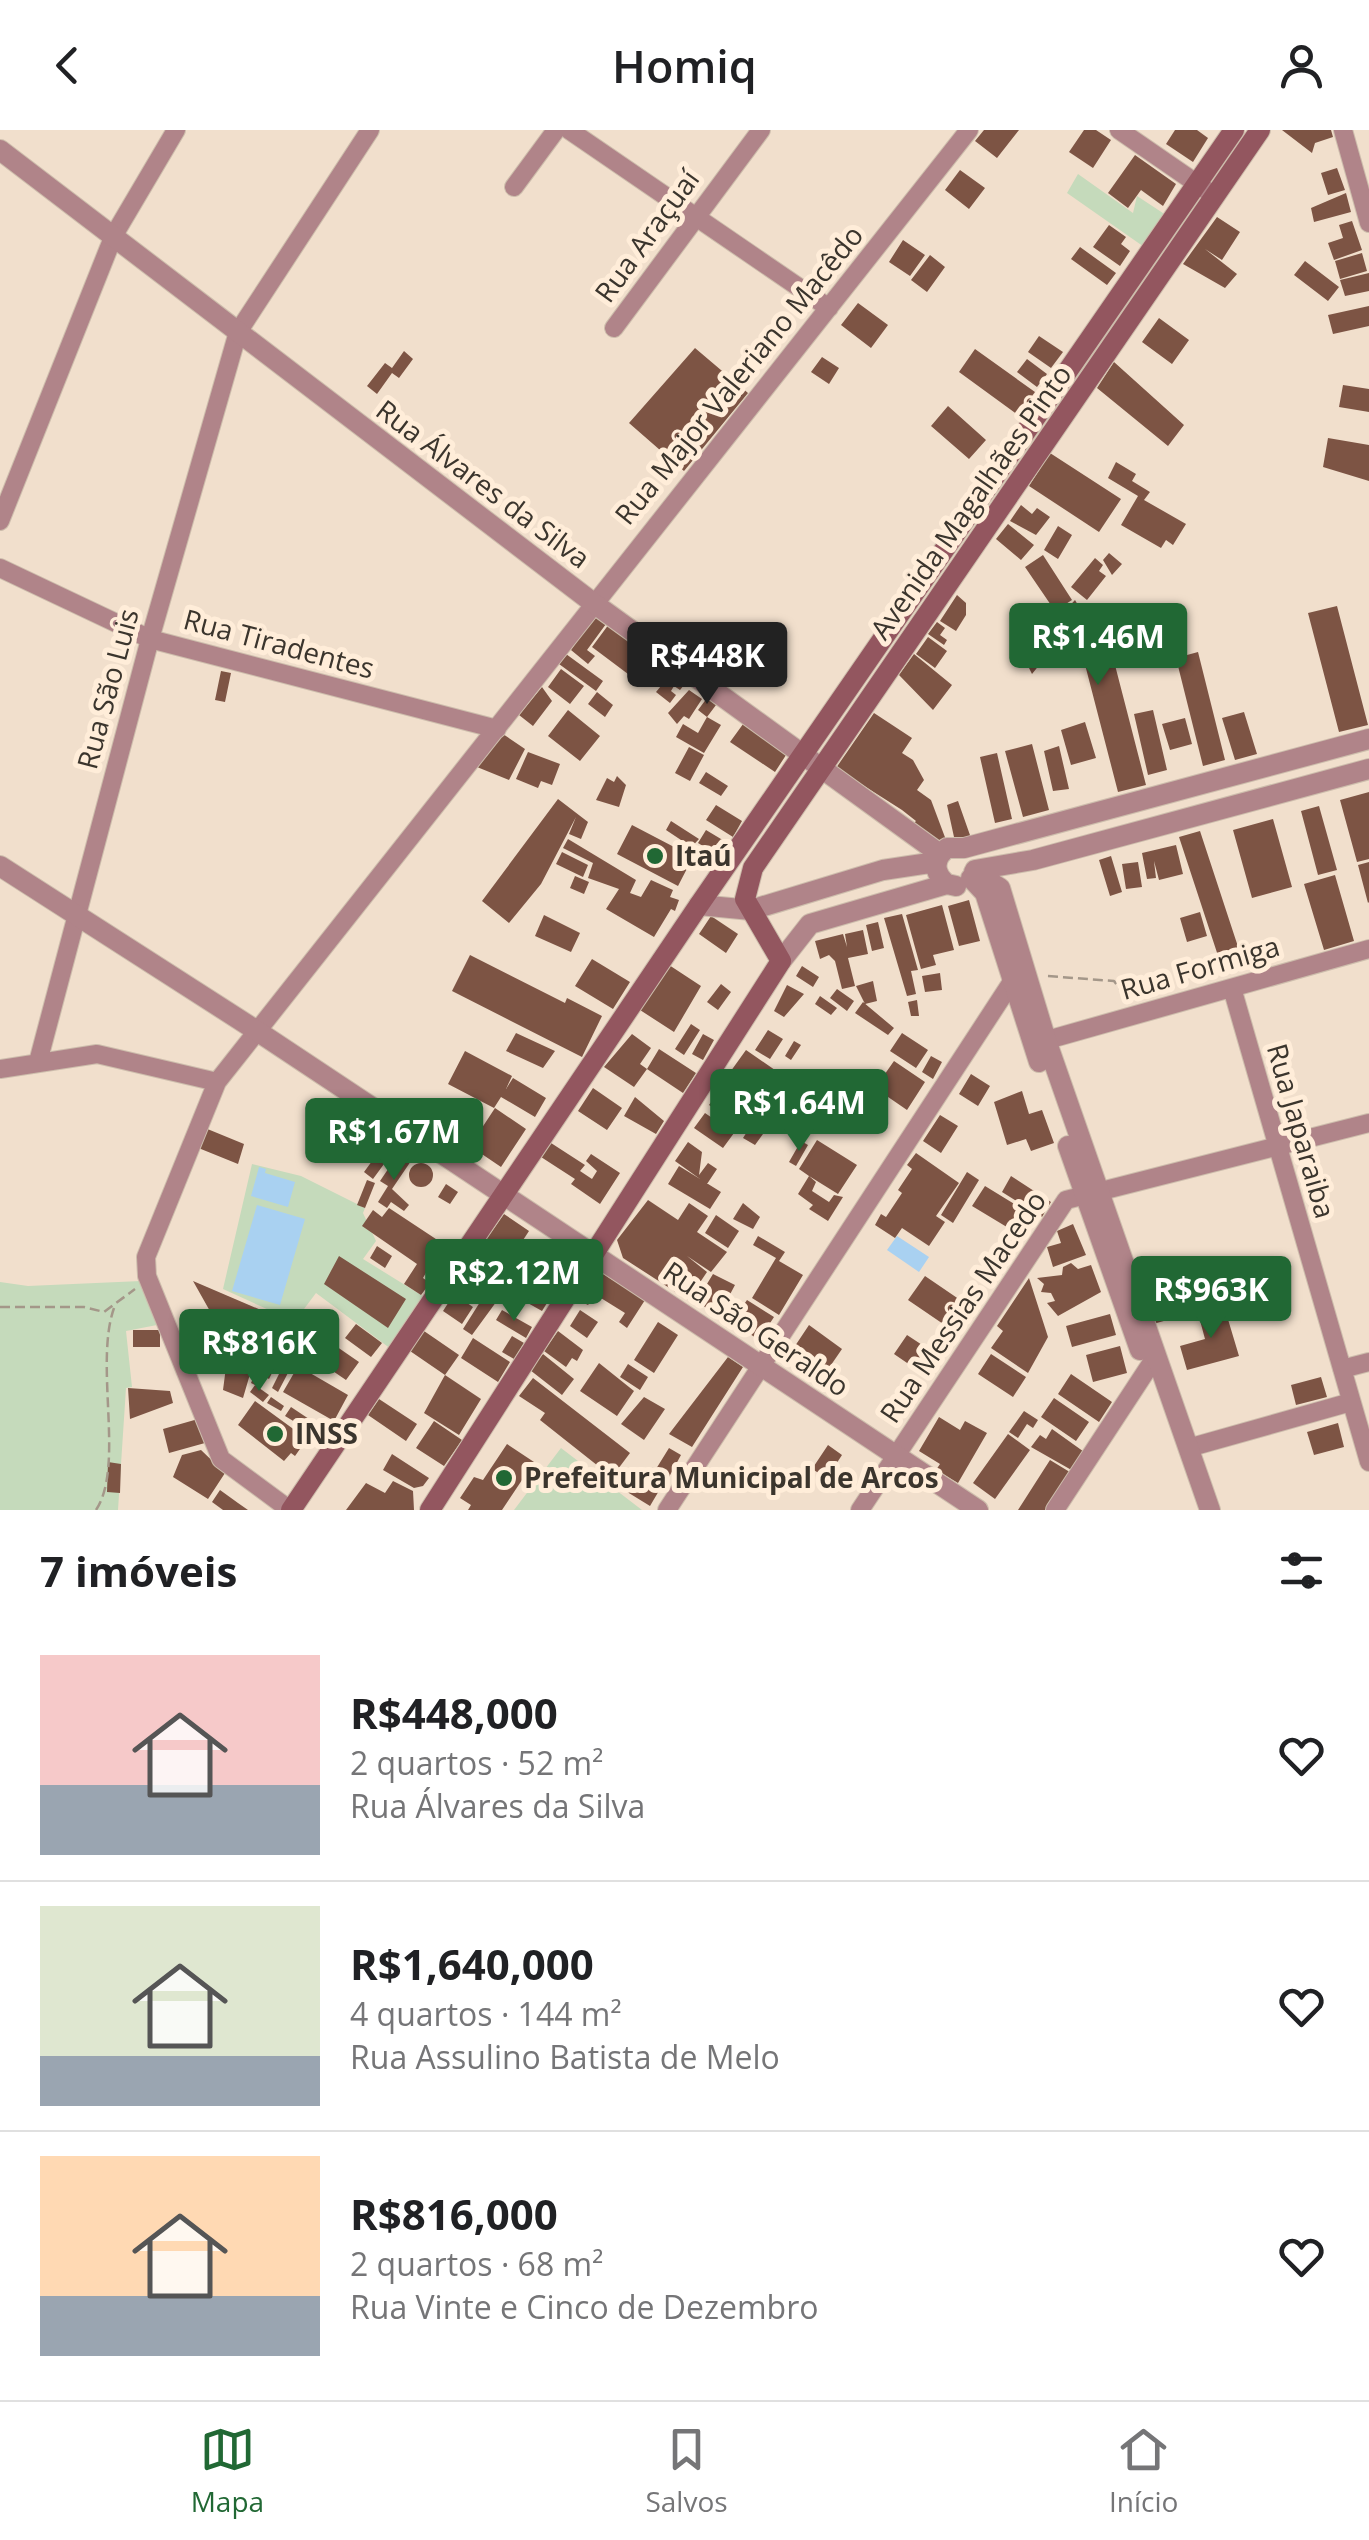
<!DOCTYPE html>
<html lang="pt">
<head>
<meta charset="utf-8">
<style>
  :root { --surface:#fff; --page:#f2f2f2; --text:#202124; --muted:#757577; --line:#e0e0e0; --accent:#216834 }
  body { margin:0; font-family:"Open Sans",sans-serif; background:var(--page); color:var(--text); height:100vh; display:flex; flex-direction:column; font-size:38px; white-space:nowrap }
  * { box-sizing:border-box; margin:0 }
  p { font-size:32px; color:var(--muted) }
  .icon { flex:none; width:55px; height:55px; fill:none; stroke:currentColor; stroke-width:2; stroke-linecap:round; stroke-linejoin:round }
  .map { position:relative; height:1380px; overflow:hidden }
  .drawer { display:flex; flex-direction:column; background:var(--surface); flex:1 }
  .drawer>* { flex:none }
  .price { position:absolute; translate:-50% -85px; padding:0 22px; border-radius:10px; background:var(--accent); color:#fff; font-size:32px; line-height:65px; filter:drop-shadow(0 2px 5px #0008) }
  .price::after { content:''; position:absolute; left:50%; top:60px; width:30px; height:22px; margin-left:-15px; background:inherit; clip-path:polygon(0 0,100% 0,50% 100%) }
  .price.on { background:#222; color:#fff }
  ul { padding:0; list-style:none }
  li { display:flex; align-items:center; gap:30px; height:250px; padding:0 40px }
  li+li { border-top:2px solid var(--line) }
  li span { display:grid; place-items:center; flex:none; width:280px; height:200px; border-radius:0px; color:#555 }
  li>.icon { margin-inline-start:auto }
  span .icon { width:120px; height:120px; fill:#fffc; stroke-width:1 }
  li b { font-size:42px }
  h2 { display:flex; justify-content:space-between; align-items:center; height:120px; padding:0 40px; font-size:42px }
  header { display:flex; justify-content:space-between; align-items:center; height:130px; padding:0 40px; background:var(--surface); font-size:45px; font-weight:600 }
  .dock { display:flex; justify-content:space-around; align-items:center; height:140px; border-top:2px solid var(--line); background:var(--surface); font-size:28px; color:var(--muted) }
  .dock a { display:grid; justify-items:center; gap:5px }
  .dock .on { color:var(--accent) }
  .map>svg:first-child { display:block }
</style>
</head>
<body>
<header><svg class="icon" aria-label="back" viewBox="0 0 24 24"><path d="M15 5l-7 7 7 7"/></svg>Homiq<svg class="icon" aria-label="person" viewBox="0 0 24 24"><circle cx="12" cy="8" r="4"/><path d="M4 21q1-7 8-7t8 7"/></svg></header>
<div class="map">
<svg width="1369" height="1380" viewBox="0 0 1369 1380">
  <rect width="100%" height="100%" fill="#f1dfcc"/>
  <path fill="#c5dabb" d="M1078,44L1133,83L1137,66L1169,87L1147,119L1067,63Z
    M252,1034L301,1046L365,1078L363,1083L376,1111L363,1129L426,1168L391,1219L316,1163L298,1187L280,1185L223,1159Z
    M141,1151L157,1195L126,1201L132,1257L126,1258L118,1380H0V1152L28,1156Z
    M561,1318L642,1380H514Z"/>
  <path fill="#a9d1f1" d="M259,1037L266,1039L265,1043L295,1052L288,1077L251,1066Z
    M257,1075L305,1089L280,1175L232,1161Z
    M897,1106L929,1127L919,1142L887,1120Z"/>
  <path fill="#7d5444" d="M984,0H1019L997,28L975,11Z
    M1084,0H1096L1111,10L1093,38L1069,22Z
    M1175,0H1197L1208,8L1193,32L1166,14Z
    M1282,0H1331L1333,7L1315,13L1312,23Z
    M1135,25L1176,54L1163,76L1141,60L1128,78L1108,63Z
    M1337,38L1345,60L1328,65L1321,43Z
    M960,40L985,58L969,79L945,60Z
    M1346,63L1351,82L1314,92L1311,78Z
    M1217,87L1240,102L1222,130L1205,119L1237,144L1225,158L1183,134Z
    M1352,91L1362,120L1334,130L1328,113L1343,108L1339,95Z
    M1109,95L1126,107L1121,114L1130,121L1120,136L1093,117Z
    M903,110L925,125L910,146L889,132Z
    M1080,117L1116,143L1107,155L1071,129Z
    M1362,123L1367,141L1340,149L1335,131Z
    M930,125L945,137L927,162L911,150Z
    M1305,131L1339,157L1328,171L1294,145Z
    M1369,143V161L1345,166L1340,150Z
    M858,173L888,195L871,218L841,195Z
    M1369,176V196L1333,204L1328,185Z
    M1159,188L1189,210L1172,234L1142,212Z
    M1039,206L1063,222L1051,238L1028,222Z
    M695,218L748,263L684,341L629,293Z
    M975,219L1035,262L1018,285L959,242Z
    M404,221L413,229L399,248L392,243L377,264L367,256L385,233L392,238Z
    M822,227L839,238L829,254L811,242Z
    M1027,229L1047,244L1037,257L1017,242Z
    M1114,232L1184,295L1168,316L1097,258Z
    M1343,255L1369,259V282L1339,277Z
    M948,276L986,310L969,329L931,296Z
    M1328,308L1369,315V351L1323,337Z
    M1050,323L1121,369L1099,402L1029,356Z
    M1116,332L1136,344L1132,351L1150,362L1144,370L1186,394L1173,415L1166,410L1161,418L1121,395L1138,366L1108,348Z
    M1021,375L1032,384L1037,378L1050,387L1036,405L1010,391Z
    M1008,394L1034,415L1021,430L996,409Z
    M1058,396L1072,405L1058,429L1044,420Z
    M1109,423L1122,434L1112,445L1103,430Z
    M1043,425L1072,470L1055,481L1025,437Z
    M1095,428L1103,435L1099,441L1106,446L1087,470L1071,457Z
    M957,465L966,473V485L956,501L940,491Z
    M1075,470L1082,482L1100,477L1146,655L1118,662L1074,492L1032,544L1023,526Z
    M1337,476L1368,595L1339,602L1308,483Z
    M594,485L606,494L587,520L595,526L588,534L571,520Z
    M937,492L945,498L940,505L947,510L944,515L928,504Z
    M609,494L631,509L628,522L632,525L639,516L688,550L680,560L674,556L671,561L676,565L670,573L656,562L661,556L654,544L644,556L592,517Z
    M928,507L947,521L935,538L916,524Z
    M1198,522L1225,630L1203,636L1176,528Z
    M566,524L603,551L596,561L559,534Z
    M914,524L952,555L933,580L899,545Z
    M561,539L584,556L570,574L548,557Z
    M221,541L231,543L225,572L215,570Z
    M542,557L552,571L533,596L519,585Z
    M689,560L702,569L689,589L684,586L677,594L668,583Z
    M597,562L613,575L605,587L588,574Z
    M707,568L716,575L707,587L698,580Z
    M568,580L600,606L580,631L548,606Z
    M1153,580L1167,640L1148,645L1134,584Z
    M1244,582L1257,624L1235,630L1222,588Z
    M874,583L912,608L902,623L913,630L924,650L917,660L931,670L946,710L954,707L947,675L958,671L971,708L945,716L913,694L916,691L902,680L836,638Z
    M707,587L721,595L704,623L676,607L683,594L698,603Z
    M1185,588L1192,614L1170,620L1162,594Z
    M746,590L788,622L775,642L730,612Z
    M1085,592L1096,628L1071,635L1061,600Z
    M503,604L525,619L509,650L477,637Z
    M1032,614L1049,680L1023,687L1005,621Z
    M1059,616L1069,659L1053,661L1044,621Z
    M689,617L704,625L690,651L675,643Z
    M528,622L560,634L552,655L541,651L538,658L516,649Z
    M997,623L1012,689L995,693L980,627Z
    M706,642L728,656L721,666L699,653Z
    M617,646L626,655L619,677L596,670L607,648L614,652Z
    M1369,662V729L1357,732L1340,670Z
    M558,669L588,692L581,709L569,704L576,687L541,754L509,793L482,771Z
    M716,675L742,691L733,707L706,690Z
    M1319,676L1337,740L1318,745L1301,681Z
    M1273,689L1292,757L1252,768L1233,700Z
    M671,691L699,709L686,723L693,727L678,756L617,724L632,695L676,718L681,710L666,700Z
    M706,700L726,712L718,725L698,713Z
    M1200,701L1245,838L1224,844L1179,707Z
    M568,709L636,750L630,763L641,767L651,750L673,760L670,767L679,770L675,781L671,779L654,807L606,779L619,759L588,748L593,733L563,718Z
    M1176,715L1183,744L1159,750L1154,731L1156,748L1147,749L1142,723Z
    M562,722L588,735L583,747L556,734Z
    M1111,726L1122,762L1110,766L1099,730Z
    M1138,732L1142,757L1126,759L1122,734Z
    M1369,732V772L1368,773L1358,735Z
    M1335,745L1354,811L1324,820L1304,754Z
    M575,746L589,752L584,764L570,758Z
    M969,770L980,811L959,816L948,776Z
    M942,775L954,820L933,825L936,835L921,839L906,785Z
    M1200,782L1207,806L1187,812L1180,788Z
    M902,784L918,840L911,841L916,864L907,866L884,788Z
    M544,785L580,803L571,822L535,806Z
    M711,786L738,804L726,823L699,804Z
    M878,792L884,818L872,821L866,795Z
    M863,800L868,824L848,828L855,856L842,859L835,831L829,825L820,829L815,811L843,804L847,817L845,804Z
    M470,825L565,873L567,868L602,886L582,927L452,861Z
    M592,829L630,852L613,879L575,856Z
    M669,835L701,856L674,902L640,880Z
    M802,836L819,847L813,857L796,846Z
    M940,843L942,860L925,862L922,846Z
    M873,851L877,871L865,874L856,856Z
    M721,854L731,862L718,880L707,872Z
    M787,855L804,864L784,887L774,881Z
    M837,859L854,871L847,881L830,868Z
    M820,866L837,878L831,885L815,874Z
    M917,870L919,886H911L908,872Z
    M863,872L894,898L888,905L855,883Z
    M691,894L700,900L684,925L675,919Z
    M768,900L783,909L770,929L755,920Z
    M516,903L555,921L543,938L506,921Z
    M902,903L928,920L916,938L890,921Z
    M632,904L651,918L640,934L647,939L634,957L604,937Z
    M703,904L714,910L703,930L692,924Z
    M794,911L801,915L791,930L785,926Z
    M659,919L696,943L683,963L647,939Z
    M746,920L818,970L799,996L728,945Z
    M465,921L512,946L506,959L513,948L546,968L535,987L501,967L494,978L448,954Z
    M931,926L942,932L933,949L922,942Z
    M894,931L925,952L907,980L875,958Z
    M971,944L990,956L978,976L959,964Z
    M593,958L622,978L607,1000L578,981Z
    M741,960L756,971L748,982L733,970Z
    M1022,961L1029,984L1042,980L1054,1013L1031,1021L1026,1009L1007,1015L994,972Z
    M717,964L736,977L729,988L709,975Z
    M635,967L664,991L656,1004L624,986Z
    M495,978L526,999L501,1037L470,1016Z
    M740,982L750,989L744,997L734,990Z
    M705,983L734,1003L723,1018L694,998Z
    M940,985L958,996L941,1023L923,1011Z
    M357,993L371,1001L355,1032L344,1027Z
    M752,994L763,1004L755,1015L743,1008Z
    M205,998L244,1014L238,1034L196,1017Z
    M817,1010L857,1035L838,1064L809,1046L816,1052L812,1061L829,1072L834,1065L843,1067L828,1091L809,1079L813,1075L798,1064L809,1046L799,1039Z
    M801,1011L808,1015L796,1036L789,1032Z
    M386,1012L395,1019L373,1049L364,1042Z
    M688,1012L702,1022L699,1045L708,1033L717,1039L707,1054L675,1031Z
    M551,1013L585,1035L580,1041L592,1049L597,1041L586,1031L591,1024L620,1043L600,1074L571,1054L575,1049L541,1027Z
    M399,1023L411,1031L392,1059L409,1075L404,1081L391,1072L387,1078L378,1072L388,1056L380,1051Z
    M916,1023L959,1053L936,1086L945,1092L929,1116L902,1098L895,1108L875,1095L881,1084L886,1087L902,1063L898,1060L912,1039L907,1035Z
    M409 1045a12 12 0 1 1 24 0a12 12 0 1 1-24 0Z
    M679,1036L721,1062L710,1079L668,1054Z
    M967,1042L979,1050L953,1093L941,1085Z
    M1011,1046L1051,1072L1042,1087L1002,1062Z
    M367,1050L375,1053L365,1078L357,1075Z
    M446,1054L458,1062L450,1074L438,1067Z
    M985,1056L1032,1085L1020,1105L972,1076Z
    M648,1070L678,1090L689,1073L708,1086L697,1102L727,1122L711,1142L687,1126L707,1142L688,1170L623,1128L617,1110Z
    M743,1073L760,1087L753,1099L733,1089Z
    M389,1078L448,1117L432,1145L427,1141L423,1148L430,1153L421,1165L404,1154L417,1134L362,1096L373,1080L382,1087Z
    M504,1084L529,1101L504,1139L478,1121Z
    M716,1085L739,1101L728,1118L705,1103Z
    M1073,1094L1086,1125L1053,1137L1047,1117L1061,1113L1057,1101Z
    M758,1106L785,1122L779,1131L803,1145L779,1185L752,1168L776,1128L753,1115Z
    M377,1116L392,1126L385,1138L370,1128Z
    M553,1122L572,1134L549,1170L530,1158Z
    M339,1126L406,1169L388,1198L324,1154Z
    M479,1126L513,1149L472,1205L463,1199L487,1161L465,1146Z
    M1071,1133L1078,1139L1091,1135L1101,1162L1058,1186L1047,1173L1055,1171L1051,1163L1041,1162L1044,1154L1037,1148L1062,1145L1063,1137Z
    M595,1139L645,1170L627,1198L619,1192L625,1183L596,1165L588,1175L576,1169Z
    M713,1144L735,1155L719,1185L696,1172Z
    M925,1146L969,1176L952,1200L908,1170Z
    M1029,1148L1048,1207L1028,1243L991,1218L1003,1201L997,1196Z
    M193,1151L268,1183L243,1268L223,1260L226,1237L219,1232L216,1217L224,1206Z
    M1192,1152L1200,1181L1153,1194L1144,1165Z
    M523,1158L547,1173L542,1181L517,1167Z
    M454,1164L473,1177L462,1194L443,1181Z
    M747,1170L774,1187L759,1210L732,1192Z
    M1224,1176L1239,1226L1187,1240L1180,1216L1205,1209L1198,1183Z
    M502,1180L532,1197L526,1208L496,1190Z
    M580,1180L598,1192L587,1208L570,1196Z
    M1110,1184L1116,1205L1072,1217L1066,1196Z
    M658,1192L678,1205L654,1243L634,1230Z
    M356,1194L382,1213L371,1227L345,1208Z
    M809,1195L842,1219L820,1251L787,1228Z
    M133,1200H160V1217H133Z
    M424,1201L459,1225L445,1245L410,1221Z
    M558,1201L583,1220L577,1231L572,1228L566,1237L544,1221Z
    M907,1205L942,1228L929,1248L894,1224Z
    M512,1206L524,1213L514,1229L502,1222Z
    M473,1208L510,1232L498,1252L461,1228Z
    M330,1212L359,1232L346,1250L318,1231Z
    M1120,1216L1127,1243L1093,1252L1086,1225Z
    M543,1224L574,1249L562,1265L530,1240Z
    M991,1224L1026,1247L1013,1267L978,1244Z
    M263,1226L277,1233L269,1249L261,1244L255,1255L251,1253Z
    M728,1227L743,1237L692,1317L669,1304Z
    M599,1233L634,1261L617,1286L580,1261Z
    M628,1234L648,1247L640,1260L620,1247Z
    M298,1236L348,1265L334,1291L283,1262Z
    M282,1238L289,1241L278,1262L272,1258Z
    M1071,1244L1112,1272L1099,1292L1058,1264Z
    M445,1245L481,1269L459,1305L424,1283Z
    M1321,1247L1327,1267L1296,1275L1291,1255Z
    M533,1248L630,1323L612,1347L540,1290L545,1283L519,1266Z
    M255,1255L269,1265L263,1272L250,1262Z
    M128,1258L170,1261L173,1273L130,1289Z
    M271,1267L284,1276L281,1281L267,1273Z
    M644,1267L665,1279L644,1310L621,1294Z
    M1054,1268L1089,1292L1076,1311L1041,1287Z
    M379,1269L417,1294L406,1311L368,1285Z
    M255,1271L307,1309L295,1326L291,1323L284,1331L238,1295Z
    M291,1277L315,1293L310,1301L285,1286Z
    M1024,1281L1038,1290L1033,1298L1027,1294L1018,1308L1009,1302Z
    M939,1287L960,1300L965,1291L987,1303L958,1353L936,1340L940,1334L919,1321Z
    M198,1289L205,1313L169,1323L163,1299Z
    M434,1291L462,1310L444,1336L416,1318Z
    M1338,1293L1344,1317L1314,1325L1307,1302Z
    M1052,1299L1087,1324L1075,1342L1031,1317L1040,1305L1046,1309Z
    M1008,1304L1030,1320L995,1369L973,1353Z
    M507,1314L534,1332L502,1380H468L471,1375L460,1368L474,1347L483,1350Z
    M828,1315L842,1325L827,1348L812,1339Z
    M669,1318L681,1325L669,1347L656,1339Z
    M201,1320L225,1343L208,1369L173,1347L182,1325Z
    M392,1324L429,1348L423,1356L414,1358L383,1340Z
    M1050,1330L1073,1344L1050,1380H1018Z
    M108,1332L121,1334L120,1363L107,1362Z
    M634,1343L660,1359L650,1376L624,1360Z
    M393,1351L413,1361L414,1380H346L366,1353L385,1363Z
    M220,1360L238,1373L248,1380H223L212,1372Z"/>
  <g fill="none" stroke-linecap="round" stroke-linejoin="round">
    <g stroke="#cdbdac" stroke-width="20">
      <path id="minor" d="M569,0L829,178
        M1119,0L1206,60
        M1343,0L1369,93
        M514,57L556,0
        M614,198L761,0
        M0,391L114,105L176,0
        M0,438L150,509L497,599
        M1232,858L1369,1332
        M1033,914L1369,819
        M38,932L150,509L238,202L370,0
        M0,939L97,924L217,952
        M1342,1239L1369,1232
        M1188,1318L1351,1272
        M290,1380L221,1329L147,1146L146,1127L217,952L969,0
        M667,1380L1017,844
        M860,1380L1066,1070L1369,993
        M1055,1380L1156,1226"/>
    </g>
    <g stroke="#cdbdac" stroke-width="22">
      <path id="tertiary" d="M0,20L592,472L940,724
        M0,736L254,899L978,1380
        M975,740L1033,730L1369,639
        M974,742L1000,758L1046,910L1210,1380
        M971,748L985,763L1039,932
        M947,754C933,743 933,729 947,718H964L1369,609
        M699,775L751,780L883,740L936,732
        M781,831L810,794L947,754L956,756
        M1068,1016L1140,1220"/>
    </g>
    <g stroke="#cdbdac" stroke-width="22">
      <path id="secondary" d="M291,1380L699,775L1234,0
        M430,1380L781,831L745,769L753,738L1260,0"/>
    </g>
    <path stroke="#a49789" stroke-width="2.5" stroke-dasharray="10 5" stroke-linecap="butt" d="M1048,846L1114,851L1128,870
      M0,1177H84L104,1182L135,1159
      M96,1380C125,1336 94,1235 114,1178"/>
    <use href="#minor" stroke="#b08489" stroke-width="18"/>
    <use href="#tertiary" stroke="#b08489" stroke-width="20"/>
    <use href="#secondary" stroke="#93565f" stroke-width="20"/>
  </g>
  <g fill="#216834" stroke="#ffedd9" stroke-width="4">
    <circle cx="655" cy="726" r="10"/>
    <circle cx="275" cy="1304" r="10"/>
    <circle cx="504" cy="1348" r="10"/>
  </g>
  <g text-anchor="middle" stroke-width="10" stroke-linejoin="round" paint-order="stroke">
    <g font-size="28" fill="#3b352d" stroke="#ffedd9">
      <text transform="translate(647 106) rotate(-54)" y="10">Rua Araçuaí</text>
      <text transform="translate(739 245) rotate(-51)" y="10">Rua Major Valeriano Macêdo</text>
      <text transform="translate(483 354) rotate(37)" y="10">Rua Álvares da Silva</text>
      <text transform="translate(971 372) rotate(-55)" y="10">Avenida Magalhães Pinto</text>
      <text transform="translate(279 514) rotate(15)" y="10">Rua Tiradentes</text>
      <text transform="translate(108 559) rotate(-75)" y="10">Rua São Luis</text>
      <text transform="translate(1200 838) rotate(-16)" y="10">Rua Formiga</text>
      <text transform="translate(1301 1001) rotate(74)" y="10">Rua Japaraiba</text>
      <text transform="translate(963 1177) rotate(-56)" y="10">Rua Messias Macedo</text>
      <text transform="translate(756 1199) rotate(34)" y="10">Rua São Geraldo</text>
    </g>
    <g font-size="28" font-weight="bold" fill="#3b352d" stroke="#ffedd9" text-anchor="start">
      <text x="675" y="736">Itaú</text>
      <text x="295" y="1314">INSS</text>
      <text x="524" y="1358">Prefeitura Municipal de Arcos</text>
    </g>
  </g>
</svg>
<b class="price" style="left:1098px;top:558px">R$1.46M</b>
<b class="price on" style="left:707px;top:577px">R$448K</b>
<b class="price" style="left:799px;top:1024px">R$1.64M</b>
<b class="price" style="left:394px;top:1053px">R$1.67M</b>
<b class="price" style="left:514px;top:1194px">R$2.12M</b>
<b class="price" style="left:1211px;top:1211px">R$963K</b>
<b class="price" style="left:259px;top:1264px">R$816K</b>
</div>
<section class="drawer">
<h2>7 imóveis<svg class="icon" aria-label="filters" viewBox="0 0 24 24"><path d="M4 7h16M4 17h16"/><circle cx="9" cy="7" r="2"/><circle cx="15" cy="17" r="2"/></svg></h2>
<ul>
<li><span style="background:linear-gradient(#f6c9c9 65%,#9aa5b1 0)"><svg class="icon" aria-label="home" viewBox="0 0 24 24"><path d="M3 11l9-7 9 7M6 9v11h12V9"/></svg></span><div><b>R$448,000</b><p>2 quartos · 52 m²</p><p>Rua Álvares da Silva</p></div><svg class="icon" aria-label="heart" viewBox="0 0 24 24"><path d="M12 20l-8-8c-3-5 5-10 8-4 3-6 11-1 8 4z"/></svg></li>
<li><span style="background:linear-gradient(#dfe7d0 75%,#9aa5b1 0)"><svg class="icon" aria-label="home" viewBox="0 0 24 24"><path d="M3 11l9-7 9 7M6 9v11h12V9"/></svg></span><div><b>R$1,640,000</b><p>4 quartos · 144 m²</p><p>Rua Assulino Batista de Melo</p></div><svg class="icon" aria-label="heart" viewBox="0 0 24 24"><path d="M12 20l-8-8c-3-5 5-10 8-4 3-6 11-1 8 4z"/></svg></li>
<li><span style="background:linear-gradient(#ffd9b3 70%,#9aa5b1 0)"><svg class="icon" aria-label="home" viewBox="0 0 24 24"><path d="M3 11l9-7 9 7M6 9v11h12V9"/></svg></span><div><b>R$816,000</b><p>2 quartos · 68 m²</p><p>Rua Vinte e Cinco de Dezembro</p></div><svg class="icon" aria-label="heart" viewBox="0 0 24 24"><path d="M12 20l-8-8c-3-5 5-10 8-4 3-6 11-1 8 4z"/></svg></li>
</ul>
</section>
<nav class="dock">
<a class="on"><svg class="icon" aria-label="map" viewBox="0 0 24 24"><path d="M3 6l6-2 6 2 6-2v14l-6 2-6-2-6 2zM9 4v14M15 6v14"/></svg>Mapa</a>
<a><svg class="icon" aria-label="saved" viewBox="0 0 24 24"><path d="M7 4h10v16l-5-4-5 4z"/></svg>Salvos</a>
<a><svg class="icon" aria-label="home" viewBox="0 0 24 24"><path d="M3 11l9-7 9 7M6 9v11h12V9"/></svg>Início</a>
</nav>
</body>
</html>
